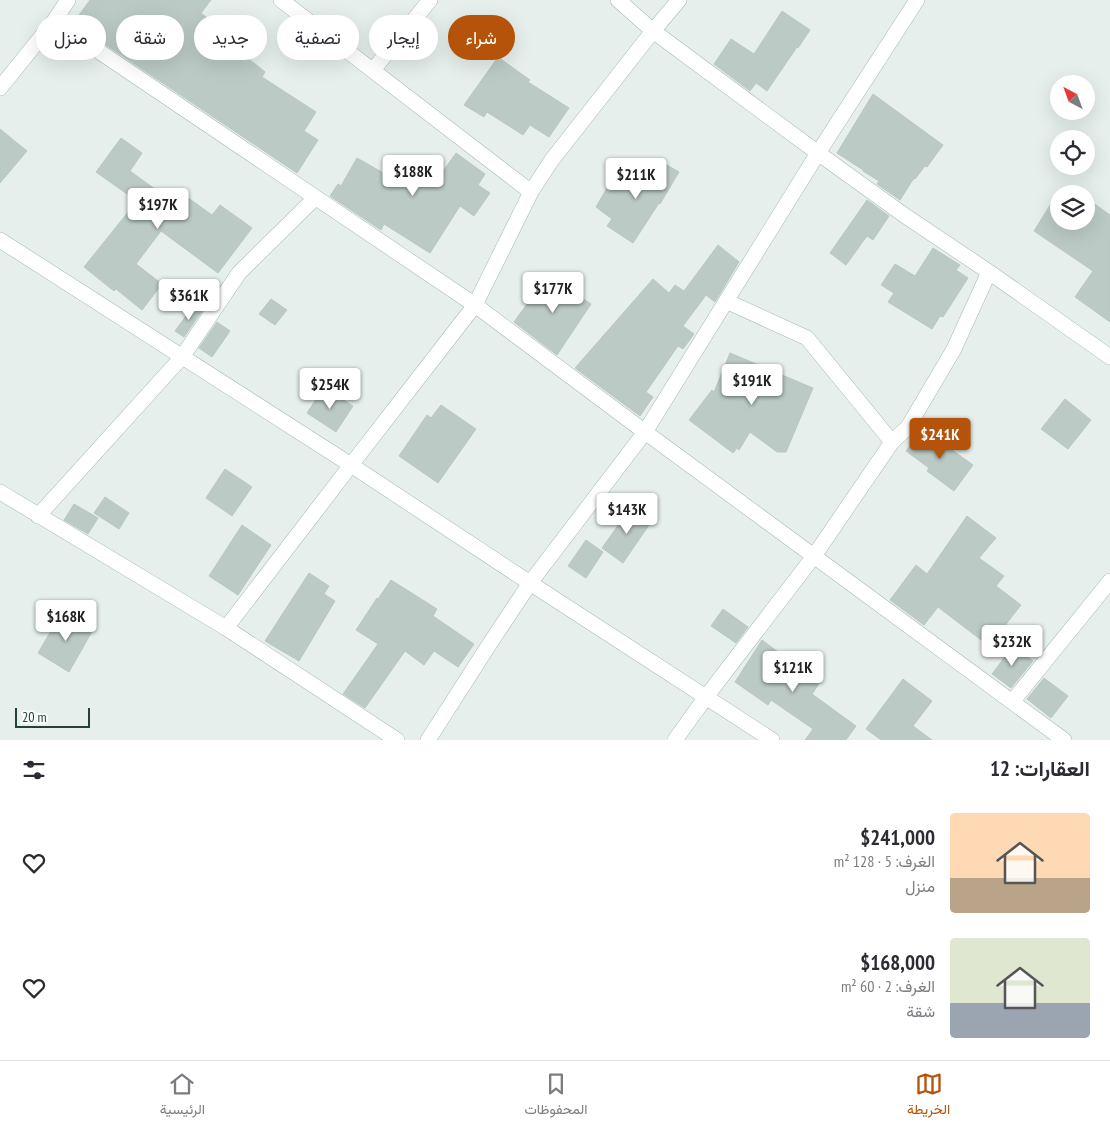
<!DOCTYPE html>
<html lang="ar">
<head>
<meta charset="utf-8">
<style>
  :root { --surface:#fff; --page:#f2f2f3; --text:#2b2b33; --muted:#7c7c81; --line:#e1e1e2; --accent:#b45309 }
  body { margin:0; font-family:"PT Sans Narrow",Vazirmatn,sans-serif; background:var(--page); color:var(--text); direction:rtl; height:100vh; display:flex; flex-direction:column; font-size:19px; white-space:nowrap }
  * { box-sizing:border-box; margin:0 }
  p { font-size:16px; color:var(--muted) }
  .icon { flex:none; width:28px; height:28px; fill:none; stroke:currentColor; stroke-width:2; stroke-linecap:round; stroke-linejoin:round }
  .map { position:relative; height:740px; overflow:hidden; direction:ltr }
  .details { display:flex; flex-direction:column; background:var(--surface); flex:1 }
  .details>* { flex:none }
  .guide { position:absolute; left:15px; top:15px; width:500px; height:45px; direction:rtl; display:flex; gap:10px }
  .needle { width:32px; rotate:319deg }
  .buttons { position:absolute; left:1050px; top:75px; display:grid; gap:10px }
  .buttons a { display:grid; place-items:center; width:45px; height:45px; border-radius:50%; background:var(--surface); box-shadow:0 5px 20px #0002; font-size:25px }
  .scale { position:absolute; left:15px; bottom:12px; width:75px; box-sizing:border-box; padding-left:5px; border:2px solid #24423a; border-top:0; font-size:14px; line-height:18px; white-space:nowrap; color:#24423a; -webkit-text-stroke:4px #f7fbf9; paint-order:stroke }
  .price { position:absolute; translate:-50% -42px; padding:0 11px; border-radius:5px; background:#fff; color:#222; font-size:16px; line-height:32px; filter:drop-shadow(0 1px 2px #0008) }
  .price::after { content:''; position:absolute; left:50%; top:30px; width:15px; height:11px; margin-left:-8px; background:inherit; clip-path:polygon(0 0,100% 0,50% 100%) }
  .price.current { background:var(--accent); color:#fff }
  ul { padding:0; list-style:none }
  li { display:flex; align-items:center; gap:15px; height:125px; padding:0 20px }
  li span { display:grid; place-items:center; flex:none; width:140px; height:100px; border-radius:5px; color:#555 }
  li>.icon { margin-inline-start:auto }
  span .icon { width:60px; height:60px; fill:#fffc; stroke-width:1 }
  li b { font-size:21px }
  h2 { display:flex; justify-content:space-between; align-items:center; height:60px; padding:0 20px; font-size:21px }
  .pill { padding:0 18px; border-radius:22px; background:var(--surface); box-shadow:0 5px 20px #0002; font-size:18px; line-height:45px }
  .pill.current { background:var(--accent); color:#fff }
  .tabs { display:flex; justify-content:space-around; align-items:center; height:70px; border-top:1px solid var(--line); background:var(--surface); font-size:14px; color:var(--muted) }
  .tabs a { display:grid; justify-items:center; gap:2px }
  .tabs .current { color:var(--accent) }
  .map>svg:first-child { display:block }
</style>
</head>
<body>
<div class="map">
<svg width="1110" height="740" viewBox="0 0 1110 740">
  <rect width="100%" height="100%" fill="#e6efeb"/>
  <path fill="#bbcac4" stroke="#b8c9c2" d="M90,0H211L201,13L227,33L223,38L265,72L262,77L316,112L304,131L318,140L297,173L109,47L74,22Z
    M782,11L810,30L798,48L797,47L767,91L756,83L750,91L714,64L731,39L754,54Z
    M498,57L530,80L528,82L569,108L549,137L530,125L523,135L487,112L484,117L464,105Z
    M873,94L943,145L927,167L925,166L915,179L914,178L900,200L877,184L879,181L863,171V170L837,153Z
    M0,129L27,151L0,183Z
    M121,138L142,153L130,171L170,200L177,190L212,215L220,205L252,228L218,273L161,231L136,264L162,284L142,310L116,289L114,291L84,267L137,201L96,172Z
    M456,153L485,174L478,185L490,193L474,216L460,206L430,253L384,224L381,230L330,196L338,184L341,186L357,158L387,175L397,155L430,172L432,169L441,174Z
    M658,160L679,172L660,204L659,203L633,243L607,226L612,219L596,207L616,172L640,186L649,171Z
    M867,200L889,216L873,240L867,236L846,265L830,253Z
    M1089,200L1110,215V322L1075,297L1093,271L1034,231L1052,202L1059,205V221H1086V203Z
    M718,245L739,262L715,302L706,295L683,326L694,334L683,349L678,346L646,392L653,397L640,416L575,368L653,279L669,293L675,285L684,291Z
    M933,248L960,265L956,270L968,278L943,317L940,316L932,329L888,302L894,293L881,285L895,264L915,276Z
    M548,275L591,304L557,355L514,322Z
    M271,299L287,310L275,325L259,314Z
    M194,305L202,311L184,337L175,331Z
    M217,322L230,331L212,357L199,348Z
    M730,353L813,388L786,452H777L750,432L739,450L737,448L733,453L689,420L712,390L714,392Z
    M324,387L353,406L336,432L307,413Z
    M1065,399L1091,420L1068,449L1041,429Z
    M441,405L476,429L438,483L399,456L427,415L431,418Z
    M923,429L973,465L954,491L927,471L929,468L906,451Z
    M225,469L252,487L232,516L206,498Z
    M105,497L129,513L119,529L94,513Z
    M74,504L98,518L88,534L64,520Z
    M631,507L651,522L623,563L602,548Z
    M967,516L996,538L979,558L1004,576L996,586L1021,605L989,646L938,607L924,625L890,600L916,565L927,574Z
    M242,525L271,545L238,595L209,576Z
    M586,540L603,552L586,578L568,566Z
    M309,573L329,586L324,594L335,601L299,661L265,641Z
    M391,580L437,609L433,616L474,644L458,667L434,651L424,665L405,651L365,708L343,694L378,644L356,630L377,598L378,599Z
    M723,609L748,627L736,643L711,626Z
    M67,612L94,628L69,672L38,653L55,624L59,626Z
    M762,640L793,663L795,660L822,679L812,694L856,726L846,740H805L813,729L771,700L768,705L735,682Z
    M1013,646L1033,661L1011,688L992,674Z
    M1044,678L1068,696L1051,718L1027,699Z
    M903,679L932,701L913,726L932,740H881L866,729Z"/>
  <g fill="none" stroke-linecap="round" stroke-linejoin="round">
    <g stroke="#a8b8b2" stroke-width="16">
      <path id="minor" d="M281,0L531,192
        M618,0L653,31L818,153L904,215L989,272L1110,357
        M54,21L475,305L645,432L1064,740
        M373,70L430,0
        M0,88L54,21L68,0
        M0,240L351,465L530,583L772,740
        M726,301L807,338L892,442
        M0,492L226,628L397,740
        M38,516L182,357L239,273L315,198
        M226,628L351,465L475,305L531,192L551,161L653,31L679,0
        M1012,702L1110,581
        M428,740L487,648L530,583L645,432L818,153L917,0
        M675,740L706,697L814,556L892,442L908,427L954,349L989,272"/>
    </g>
    <use href="#minor" stroke="#fff" stroke-width="15"/>
  </g>
</svg>
<div class="buttons">
<a><svg class="needle" viewBox="-14 -14 28 28"><path d="M0-13l5 13h-10z" fill="#e53935"/><path d="M0 13l5-13h-10z" fill="#7c7c81"/></svg></a>
<a><svg class="icon" aria-label="locate" viewBox="0 0 24 24"><circle cx="12" cy="12" r="6"/><path d="M12 2v4M12 18v4M2 12h4M18 12h4"/></svg></a>
<a><svg class="icon" aria-label="layers" viewBox="0 0 24 24"><path d="M12 4l9 5-9 5-9-5zM3 14l9 5 9-5"/></svg></a>
</div>
<div class="scale">20 m</div>
<b class="price" style="left:413px;top:197px">$188K</b>
<b class="price" style="left:636px;top:200px">$211K</b>
<b class="price" style="left:158px;top:230px">$197K</b>
<b class="price" style="left:553px;top:314px">$177K</b>
<b class="price" style="left:189px;top:321px">$361K</b>
<b class="price" style="left:752px;top:406px">$191K</b>
<b class="price" style="left:330px;top:410px">$254K</b>
<b class="price current" style="left:940px;top:460px">$241K</b>
<b class="price" style="left:627px;top:535px">$143K</b>
<b class="price" style="left:66px;top:642px">$168K</b>
<b class="price" style="left:1012px;top:667px">$232K</b>
<b class="price" style="left:793px;top:693px">$121K</b>
<div class="guide">
<a class="pill current">شراء</a>
<a class="pill">إيجار</a>
<a class="pill">تصفية</a>
<a class="pill">جديد</a>
<a class="pill">شقة</a>
<a class="pill">منزل</a>
</div>
</div>
<section class="details">
<h2>العقارات: 12<svg class="icon" aria-label="filters" viewBox="0 0 24 24"><path d="M4 7h16M4 17h16"/><circle cx="9" cy="7" r="2"/><circle cx="15" cy="17" r="2"/></svg></h2>
<ul>
<li><span style="background:linear-gradient(#ffd9b3 65%,#b9a48a 0)"><svg class="icon" aria-label="home" viewBox="0 0 24 24"><path d="M3 11l9-7 9 7M6 9v11h12V9"/></svg></span><div><b>$241,000</b><p>الغرف: 5 · 128 m²</p><p>منزل</p></div><svg class="icon" aria-label="heart" viewBox="0 0 24 24"><path d="M12 20l-8-8c-3-5 5-10 8-4 3-6 11-1 8 4z"/></svg></li>
<li><span style="background:linear-gradient(#dfe7d0 65%,#9aa5b1 0)"><svg class="icon" aria-label="home" viewBox="0 0 24 24"><path d="M3 11l9-7 9 7M6 9v11h12V9"/></svg></span><div><b>$168,000</b><p>الغرف: 2 · 60 m²</p><p>شقة</p></div><svg class="icon" aria-label="heart" viewBox="0 0 24 24"><path d="M12 20l-8-8c-3-5 5-10 8-4 3-6 11-1 8 4z"/></svg></li>
</ul>
</section>
<nav class="tabs">
<a class="current"><svg class="icon" aria-label="map" viewBox="0 0 24 24"><path d="M3 6l6-2 6 2 6-2v14l-6 2-6-2-6 2zM9 4v14M15 6v14"/></svg>الخريطة</a>
<a><svg class="icon" aria-label="saved" viewBox="0 0 24 24"><path d="M7 4h10v16l-5-4-5 4z"/></svg>المحفوظات</a>
<a><svg class="icon" aria-label="home" viewBox="0 0 24 24"><path d="M3 11l9-7 9 7M6 9v11h12V9"/></svg>الرئيسية</a>
</nav>
</body>
</html>
